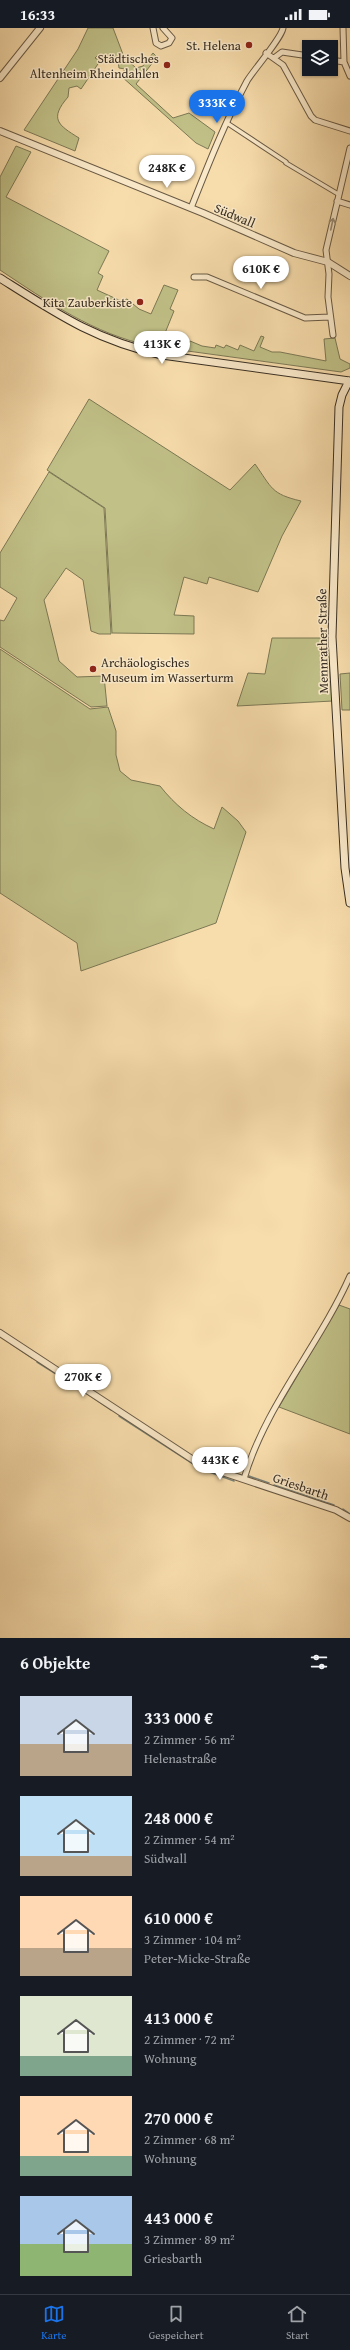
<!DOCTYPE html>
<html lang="de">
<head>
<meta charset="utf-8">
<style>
  :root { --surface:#171b24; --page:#20242c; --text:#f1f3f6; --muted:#9ea1a6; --line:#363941; --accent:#1a73e8 }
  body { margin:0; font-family:"Gentium Book Plus",serif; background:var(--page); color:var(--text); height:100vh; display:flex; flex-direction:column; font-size:15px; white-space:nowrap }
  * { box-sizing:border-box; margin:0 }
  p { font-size:13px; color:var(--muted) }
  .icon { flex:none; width:22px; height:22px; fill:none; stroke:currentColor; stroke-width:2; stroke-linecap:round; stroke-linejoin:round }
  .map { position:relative; height:1610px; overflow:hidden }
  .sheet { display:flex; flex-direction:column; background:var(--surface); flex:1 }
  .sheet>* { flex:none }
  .tools { position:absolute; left:302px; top:12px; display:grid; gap:8px }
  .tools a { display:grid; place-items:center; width:36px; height:36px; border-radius:0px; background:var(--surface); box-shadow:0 1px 3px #0004; font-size:20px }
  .price { position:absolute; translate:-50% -34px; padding:0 9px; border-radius:14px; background:#fff; color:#222; font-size:13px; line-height:26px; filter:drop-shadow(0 1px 2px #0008) }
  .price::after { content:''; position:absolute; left:50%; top:24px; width:12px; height:9px; margin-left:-6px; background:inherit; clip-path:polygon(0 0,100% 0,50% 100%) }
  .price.active { background:var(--accent); color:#fff }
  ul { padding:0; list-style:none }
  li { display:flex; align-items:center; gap:12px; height:100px; padding:0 20px }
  li span { display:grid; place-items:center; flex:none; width:112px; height:80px; border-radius:0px; color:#555 }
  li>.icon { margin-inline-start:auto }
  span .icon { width:48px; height:48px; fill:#fffc; stroke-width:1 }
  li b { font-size:17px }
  h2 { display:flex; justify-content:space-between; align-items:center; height:48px; padding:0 20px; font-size:17px }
  .status { display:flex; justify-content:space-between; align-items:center; height:28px; padding:0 20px; background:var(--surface); direction:ltr }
  .status svg { height:11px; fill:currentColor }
  .tabs { display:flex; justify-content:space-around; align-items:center; height:56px; border-top:1px solid var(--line); background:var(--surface); font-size:11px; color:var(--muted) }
  .tabs a { display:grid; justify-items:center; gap:2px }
  .tabs .active { color:var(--accent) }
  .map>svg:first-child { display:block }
</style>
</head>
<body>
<div class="status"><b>16:33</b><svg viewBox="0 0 49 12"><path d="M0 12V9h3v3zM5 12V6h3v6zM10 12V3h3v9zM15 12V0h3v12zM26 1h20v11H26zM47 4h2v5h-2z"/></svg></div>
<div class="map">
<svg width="350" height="1610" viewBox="0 0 350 1610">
  <rect width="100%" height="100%" fill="#f8ddac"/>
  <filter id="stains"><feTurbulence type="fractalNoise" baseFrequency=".005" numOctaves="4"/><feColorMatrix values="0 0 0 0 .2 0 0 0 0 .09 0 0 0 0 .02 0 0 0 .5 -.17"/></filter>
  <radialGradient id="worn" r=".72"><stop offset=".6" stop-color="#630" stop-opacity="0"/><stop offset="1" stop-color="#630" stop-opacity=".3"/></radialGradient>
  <path fill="#c0c087" stroke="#7c7855" d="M88,0H113L124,29L136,40L143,38L153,25L157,29L136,56L173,90L189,85L215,104L208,121L196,115L121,48L125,41L119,40L118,33L111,29L110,32L107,33L97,28L95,30L100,33L81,61L77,58L69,60L68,69C49,91 58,97 79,110L75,123L24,102L78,21Z
    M16,118L31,124L6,169L109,223L98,245L103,248L97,262L121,273L127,271L139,281L151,286L164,257L178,262L170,281L174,283L163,310L175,315L188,317L190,313L202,318L215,320L216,317L224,320L226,317L238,322L240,317L254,323L261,308L264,309L260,319L272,324H280L326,333L324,311L335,310L340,331L350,336V340L341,344L151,318C94,306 48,274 0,242V149Z
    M89,371L230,462L255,436C272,460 271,466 301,473L282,508L258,564L209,549L207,556L184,549L174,587L194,588V606L112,605L105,480L47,442Z
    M49,444L104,480L111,606H99L91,603L83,552L66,540L44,572L59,633L77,649L104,648L107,678L91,679L0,619V592L4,593L17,570L0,559V525Z
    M272,610H329L333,673L237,678L248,645L265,646Z
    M0,621L90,681L108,679L116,703V727L120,743L131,752L160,758C175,777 192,791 214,801L222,779L238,793L246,804L216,895L81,943L77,915L0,865Z
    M350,645V682H342L340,646Z
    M339,1277L350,1281V1406L279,1379Z"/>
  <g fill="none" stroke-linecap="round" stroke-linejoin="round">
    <path stroke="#77827a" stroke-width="1.5" d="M11,1316L32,1330
      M37,1334L80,1361
      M83,1363L111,1382
      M119,1388L201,1441L234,1453
      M249,1448L269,1455
      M274,1457L334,1477
      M343,1481L350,1486"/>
    <g stroke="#695a45" stroke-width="5.5">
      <path id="pedestrian" d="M227,95L286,134
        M286,135L338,166"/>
    </g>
    <g stroke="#695a45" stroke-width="7">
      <path id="minor" d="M153,0L156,15L161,18L169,15L172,10L163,0
        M343,0L344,34L350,48
        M266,25L283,37L311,88L315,92L350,103
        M274,30L282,24L309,28
        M331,32L344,34
        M337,173L350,177
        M191,180C208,137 225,94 247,53C255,40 281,11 283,0
        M194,249H207L305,290L330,289
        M333,307L328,269L329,246L326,222L350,120
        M244,1451C265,1378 319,1318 350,1248"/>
    </g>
    <g stroke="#695a45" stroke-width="8">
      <path id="tertiary" d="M0,50L40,0
        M0,103L203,185L294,225L328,234L350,248
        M0,1305L201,1437L336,1482L350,1490"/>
    </g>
    <g stroke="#392f23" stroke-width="9">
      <path id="secondary" d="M0,250C57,286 95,312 162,327L350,353
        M349,353L342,367L339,379L332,609L345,840L350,875"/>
    </g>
    <use href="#pedestrian" stroke="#fae9c9" stroke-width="3.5"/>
    <use href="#minor" stroke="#fae9c9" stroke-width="5"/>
    <use href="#tertiary" stroke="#fae9c9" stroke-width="6"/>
    <use href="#secondary" stroke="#fae9c9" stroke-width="7"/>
  </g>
  <defs><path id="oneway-shaft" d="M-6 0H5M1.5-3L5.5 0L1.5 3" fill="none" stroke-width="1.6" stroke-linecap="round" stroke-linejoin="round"/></defs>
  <use stroke="#9a8c76" href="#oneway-shaft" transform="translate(332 196) rotate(-78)"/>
  <g fill="#8f2418" stroke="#fae9c9" stroke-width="1.5">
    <circle cx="249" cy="17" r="4"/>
    <circle cx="167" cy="37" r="4"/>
    <circle cx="140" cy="274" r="4"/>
    <circle cx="93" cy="641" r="4"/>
  </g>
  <g text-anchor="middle" stroke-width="3" stroke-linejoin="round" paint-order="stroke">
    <g font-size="13" fill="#392f23" stroke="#fae9c9" text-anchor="end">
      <text x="241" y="22">St. Helena</text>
      <text x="159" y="35">Städtisches<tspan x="159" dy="15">Altenheim Rheindahlen</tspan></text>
      <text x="132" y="279">Kita Zauberkiste</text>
      <text x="101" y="639" text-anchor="start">Archäologisches<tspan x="101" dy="15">Museum im Wasserturm</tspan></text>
    </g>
    <g font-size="13" fill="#392f23" stroke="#fae9c9">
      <text transform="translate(235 187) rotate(23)" y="5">Südwall</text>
      <text transform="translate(322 613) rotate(-91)" y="5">Mennrather Straße</text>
      <text transform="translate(301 1458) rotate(19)" y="5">Griesbarth</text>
    </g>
  </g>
  <rect width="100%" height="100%" filter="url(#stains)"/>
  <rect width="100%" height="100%" fill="url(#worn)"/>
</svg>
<div class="tools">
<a><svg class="icon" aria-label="layers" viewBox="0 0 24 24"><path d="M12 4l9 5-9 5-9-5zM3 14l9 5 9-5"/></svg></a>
</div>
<b class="price active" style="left:217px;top:96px">333K €</b>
<b class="price" style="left:167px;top:161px">248K €</b>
<b class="price" style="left:261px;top:262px">610K €</b>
<b class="price" style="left:162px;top:337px">413K €</b>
<b class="price" style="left:83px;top:1370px">270K €</b>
<b class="price" style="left:220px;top:1453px">443K €</b>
</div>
<section class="sheet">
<h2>6 Objekte<svg class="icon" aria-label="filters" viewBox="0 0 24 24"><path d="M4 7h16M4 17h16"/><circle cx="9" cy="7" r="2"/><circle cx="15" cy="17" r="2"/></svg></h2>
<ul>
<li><span style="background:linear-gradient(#c9d6e8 60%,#b9a48a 0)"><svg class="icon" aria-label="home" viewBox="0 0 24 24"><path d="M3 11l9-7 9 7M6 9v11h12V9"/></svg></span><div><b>333 000 €</b><p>2 Zimmer · 56 m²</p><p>Helenastraße</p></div></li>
<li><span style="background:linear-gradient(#bfe0f5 75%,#b9a48a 0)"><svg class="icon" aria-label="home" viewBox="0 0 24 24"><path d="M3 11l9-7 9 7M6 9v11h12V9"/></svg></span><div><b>248 000 €</b><p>2 Zimmer · 54 m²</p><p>Südwall</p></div></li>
<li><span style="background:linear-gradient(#ffd9b3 65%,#b9a48a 0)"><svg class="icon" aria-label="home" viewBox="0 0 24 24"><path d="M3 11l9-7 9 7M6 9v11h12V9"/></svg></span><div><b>610 000 €</b><p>3 Zimmer · 104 m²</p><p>Peter-Micke-Straße</p></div></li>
<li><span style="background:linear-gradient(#dfe7d0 75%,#7fa58c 0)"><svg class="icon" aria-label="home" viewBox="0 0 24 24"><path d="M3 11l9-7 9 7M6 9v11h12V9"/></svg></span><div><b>413 000 €</b><p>2 Zimmer · 72 m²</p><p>Wohnung</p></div></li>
<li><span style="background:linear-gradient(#ffd9b3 75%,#7fa58c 0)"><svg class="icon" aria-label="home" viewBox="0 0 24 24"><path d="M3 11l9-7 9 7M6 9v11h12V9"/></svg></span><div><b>270 000 €</b><p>2 Zimmer · 68 m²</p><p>Wohnung</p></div></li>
<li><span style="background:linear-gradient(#a9c7e8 60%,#8fb573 0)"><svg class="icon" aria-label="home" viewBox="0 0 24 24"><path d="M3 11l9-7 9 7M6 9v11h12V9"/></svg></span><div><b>443 000 €</b><p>3 Zimmer · 89 m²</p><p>Griesbarth</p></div></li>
</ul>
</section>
<nav class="tabs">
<a class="active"><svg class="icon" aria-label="map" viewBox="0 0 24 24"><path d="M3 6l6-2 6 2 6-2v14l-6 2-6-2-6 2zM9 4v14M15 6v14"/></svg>Karte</a>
<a><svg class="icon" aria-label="saved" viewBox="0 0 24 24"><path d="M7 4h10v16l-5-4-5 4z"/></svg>Gespeichert</a>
<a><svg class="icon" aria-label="home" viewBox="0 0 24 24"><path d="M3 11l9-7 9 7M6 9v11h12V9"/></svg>Start</a>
</nav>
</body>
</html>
